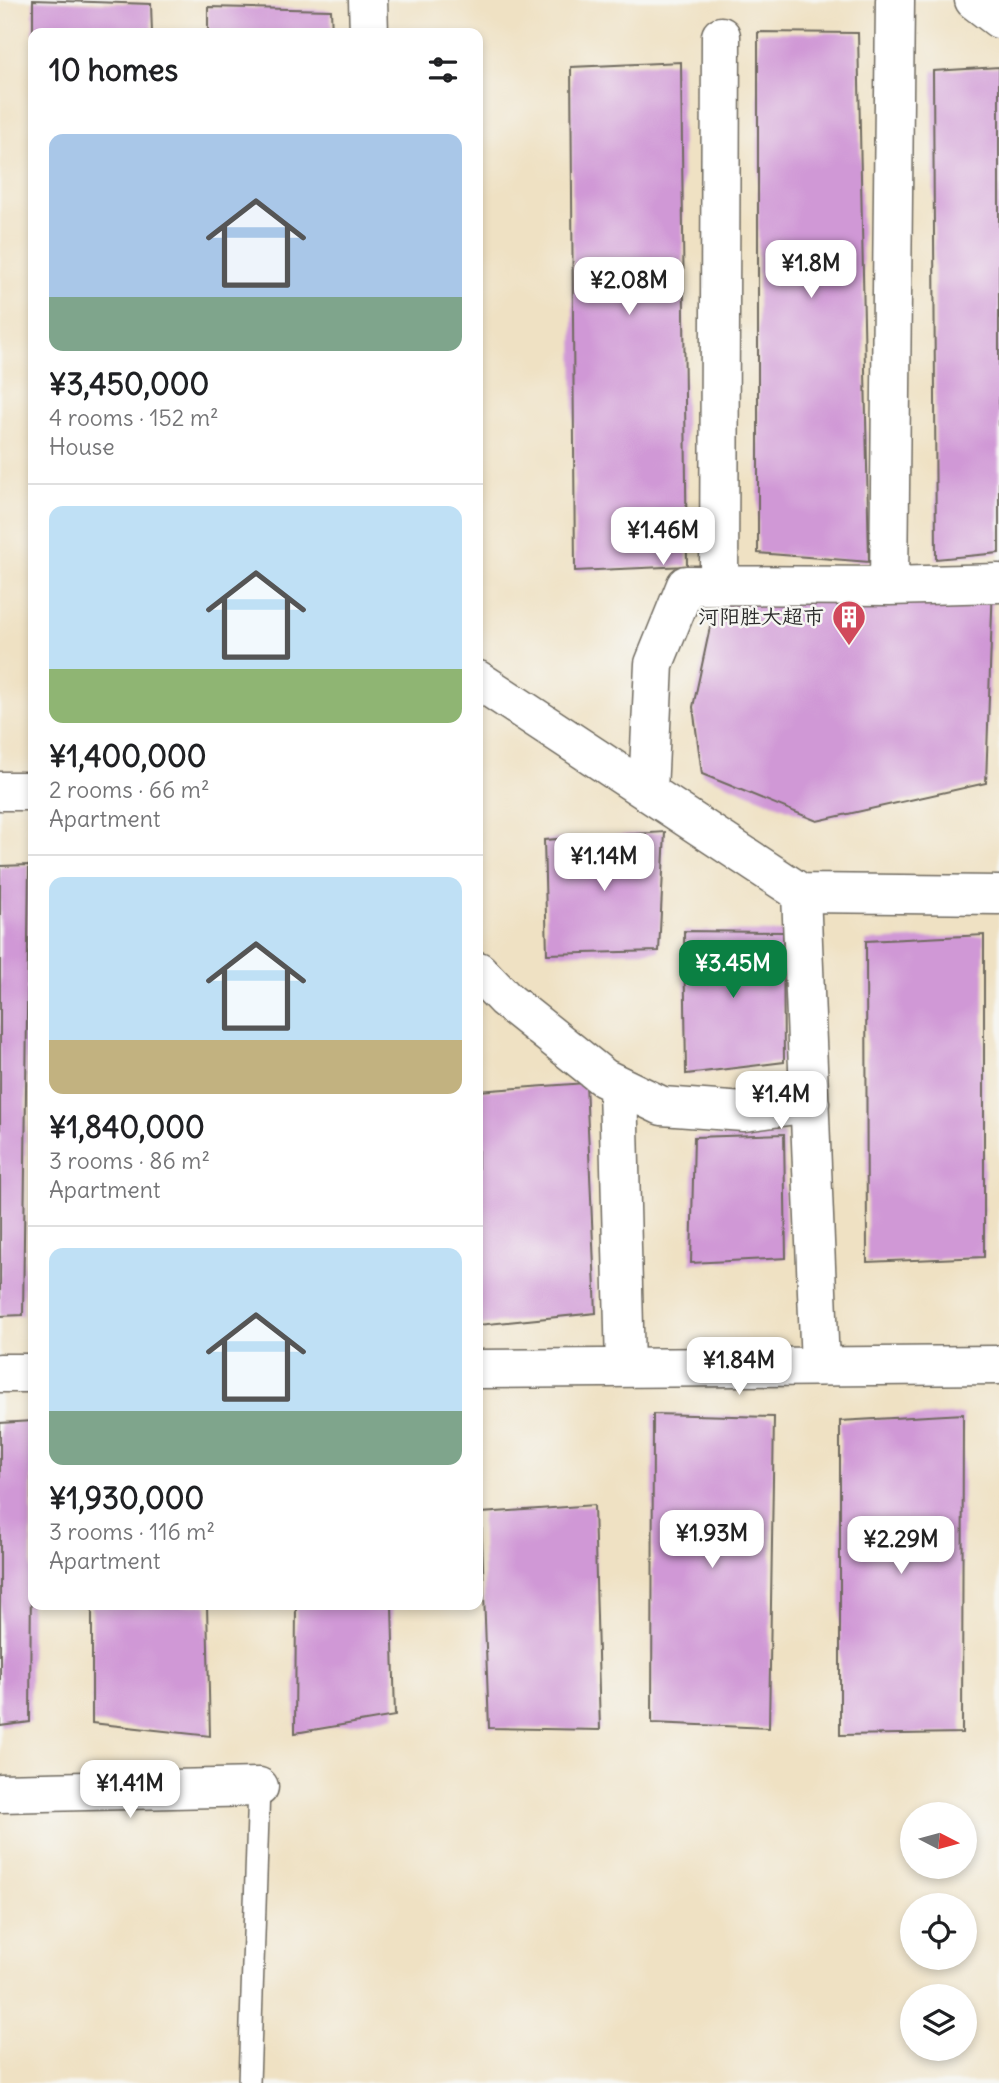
<!DOCTYPE html>
<html lang="en">
<head>
<meta charset="utf-8">
<style>
  :root { --surface:#fff; --page:#f6f6f6; --text:#202124; --muted:#757577; --line:#e0e0e0; --accent:#0b8043 }
  body { margin:0; font-family:Delius,"LXGW WenKai TC",sans-serif; background:var(--page); color:var(--text); height:100vh; display:flex; flex-direction:column; font-size:26px; white-space:nowrap }
  * { box-sizing:border-box; margin:0 }
  p { font-size:23px; color:var(--muted) }
  .icon { flex:none; width:38px; height:38px; fill:none; stroke:currentColor; stroke-width:2; stroke-linecap:round; stroke-linejoin:round }
  .map { position:relative; flex:1; overflow:hidden }
  .sheet { position:absolute; left:28px; top:28px; width:455px; height:1582px; display:flex; flex-direction:column; background:var(--surface); border-radius:14px; box-shadow:0 4px 10px #0003 }
  .sheet>* { flex:none }
  .needle { width:46px; rotate:96deg }
  .tools { position:absolute; left:900px; top:1802px; display:grid; gap:14px }
  .tools a { display:grid; place-items:center; width:77px; height:77px; border-radius:50%; background:var(--surface); box-shadow:0 4px 10px #0003; font-size:35px }
  .price { position:absolute; translate:-50% -60px; padding:0 16px; border-radius:14px; background:#fff; color:#222; font-size:23px; line-height:46px; filter:drop-shadow(0 2px 4px #0008) }
  .price::after { content:''; position:absolute; left:50%; top:42px; width:21px; height:16px; margin-left:-10px; background:inherit; clip-path:polygon(0 0,100% 0,50% 100%) }
  .price.current { background:var(--accent); color:#fff }
  ul { padding:0; list-style:none }
  li { display:grid; align-content:center; gap:14px; height:371px; padding:0 21px }
  li+li { border-top:2px solid var(--line) }
  li span { display:grid; place-items:center; height:217px; border-radius:14px; color:#555 }
  li>.icon { margin-inline-start:auto }
  span .icon { width:126px; height:126px; fill:#fffc; stroke-width:1 }
  li b { font-size:30px }
  h2 { display:flex; justify-content:space-between; align-items:center; height:84px; padding:0 21px; font-size:30px }
  .map>svg:first-child { display:block }
</style>
</head>
<body>
<div class="map">
<svg width="999" height="2083" viewBox="0 0 999 2083">
  <rect width="100%" height="100%" fill="#f6f6f2"/>
  <filter id="ink" filterUnits="userSpaceOnUse"><feTurbulence type="fractalNoise" baseFrequency=".0143" numOctaves="2"/><feDisplacementMap in="SourceGraphic" scale="14" xChannelSelector="R" yChannelSelector="G"/><feConvolveMatrix kernelMatrix="1 2 1 2 8 2 1 2 1" color-interpolation-filters="sRGB"/></filter>
  <filter id="wash" filterUnits="userSpaceOnUse"><feTurbulence type="fractalNoise" baseFrequency=".00686" numOctaves="4" result="noise"/><feDisplacementMap in="SourceGraphic" scale="28" xChannelSelector="R" yChannelSelector="G"/><feGaussianBlur stdDeviation="1.57" result="paint"/><feColorMatrix in="noise" values="0 0 0 0 0 0 0 0 0 0 0 0 0 0 0 0 0 1.4 0 .05"/><feComposite in="paint" operator="in"/></filter>
  <g filter="url(#wash)">
    <rect width="100%" height="100%" fill="#efe1c3"/>
    <g id="blocks">
      <path fill="#d098d6" d="M33,0L151,4L152,33H33Z
        M208,7L331,10L332,33H208Z
        M758,32L858,33L869,562L758,553Z
        M681,62L687,566L575,571L571,67Z
        M999,67V553L936,559L933,71Z
        M993,583L986,783L817,821L702,774L693,707L719,585Z
        M665,832L659,951L547,954L544,840Z
        M29,865L23,1315L0,1316V866Z
        M684,931L783,932L784,1062L686,1074Z
        M984,935V1257L867,1262L866,941Z
        M586,1083L596,1313L478,1325V1091Z
        M784,1134L786,1258L691,1263L694,1137Z
        M653,1414L774,1417L769,1728L652,1723Z
        M963,1414L962,1733L840,1735V1421Z
        M32,1421L30,1722L0,1726V1423Z
        M594,1505L600,1730L489,1728L481,1513Z
        M92,1605H207L210,1736L92,1723Z
        M296,1605H392L395,1716L295,1733Z"/>
    </g>
  </g>
  <g filter="url(#ink)">
    <use href="#blocks" fill-opacity="0" stroke="#706b60" stroke-width="2"/>
    <g fill="none" stroke-linecap="round" stroke-linejoin="round">
      <g stroke="#706b60" stroke-width="24">
        <path id="lane" d="M249,2083L259,1787"/>
      </g>
      <g stroke="#706b60" stroke-width="41">
        <path id="street" d="M368,0L369,33
          M895,0L889,586L999,583
          M974,0L999,19
          M719,585L721,36
          M478,680L801,893L999,895
          M0,791H33
          M648,791L654,664L686,585L889,586
          M801,893L820,1366
          M478,971L505,999L604,1078L662,1106L744,1112L810,1103
          M618,1085L625,1368
          M478,1369L999,1365
          M0,1373H33
          M0,1793L259,1787"/>
      </g>
      <use href="#lane" stroke="#fff" stroke-width="21"/>
      <use href="#street" stroke="#fff" stroke-width="38"/>
    </g>
  </g>
  <defs>
    <g id="building-pin" transform="scale(1.75)"><path d="M0 17L-7.5 6A9.5 9.5 0 1 1 7.5 6Z" fill="#d1495b" stroke="#f6f6f2"/><path d="M-4-6H4V6H1V3H-1V6H-4ZM-2.5-4.3h1.7v1.8h-1.7ZM.8-4.3h1.7v1.8H.8ZM-2.5-1h1.7V.8h-1.7ZM.8-1h1.7V.8H.8Z" fill="#fff"/></g>
  </defs>
  <g fill-rule="evenodd">
    <use href="#building-pin" x="849" y="617"/>
  </g>
  <g text-anchor="middle" stroke-width="5" stroke-linejoin="round" paint-order="stroke">
    <g font-size="21" fill="#2b2b2b" stroke="#f6f6f2" text-anchor="end">
      <text x="824" y="624">河阳胜大超市</text>
    </g>
  </g>
</svg>
<div class="tools">
<a><svg class="needle" viewBox="-14 -14 28 28"><path d="M0-13l5 13h-10z" fill="#e53935"/><path d="M0 13l5-13h-10z" fill="#757577"/></svg></a>
<a><svg class="icon" aria-label="locate" viewBox="0 0 24 24"><circle cx="12" cy="12" r="6"/><path d="M12 2v4M12 18v4M2 12h4M18 12h4"/></svg></a>
<a><svg class="icon" aria-label="layers" viewBox="0 0 24 24"><path d="M12 4l9 5-9 5-9-5zM3 14l9 5 9-5"/></svg></a>
</div>
<b class="price" style="left:811px;top:300px">¥1.8M</b>
<b class="price" style="left:629px;top:317px">¥2.08M</b>
<b class="price" style="left:663px;top:567px">¥1.46M</b>
<b class="price" style="left:604px;top:893px">¥1.14M</b>
<b class="price current" style="left:733px;top:1000px">¥3.45M</b>
<b class="price" style="left:781px;top:1131px">¥1.4M</b>
<b class="price" style="left:739px;top:1397px">¥1.84M</b>
<b class="price" style="left:712px;top:1570px">¥1.93M</b>
<b class="price" style="left:901px;top:1576px">¥2.29M</b>
<b class="price" style="left:130px;top:1820px">¥1.41M</b>
<section class="sheet">
<h2>10 homes<svg class="icon" aria-label="filters" viewBox="0 0 24 24"><path d="M4 7h16M4 17h16"/><circle cx="9" cy="7" r="2"/><circle cx="15" cy="17" r="2"/></svg></h2>
<ul>
<li><span style="background:linear-gradient(#a9c7e8 75%,#7fa58c 0)"><svg class="icon" aria-label="home" viewBox="0 0 24 24"><path d="M3 11l9-7 9 7M6 9v11h12V9"/></svg></span><div><b>¥3,450,000</b><p>4 rooms · 152 m²</p><p>House</p></div></li>
<li><span style="background:linear-gradient(#bfe0f5 75%,#8fb573 0)"><svg class="icon" aria-label="home" viewBox="0 0 24 24"><path d="M3 11l9-7 9 7M6 9v11h12V9"/></svg></span><div><b>¥1,400,000</b><p>2 rooms · 66 m²</p><p>Apartment</p></div></li>
<li><span style="background:linear-gradient(#bfe0f5 75%,#c2b280 0)"><svg class="icon" aria-label="home" viewBox="0 0 24 24"><path d="M3 11l9-7 9 7M6 9v11h12V9"/></svg></span><div><b>¥1,840,000</b><p>3 rooms · 86 m²</p><p>Apartment</p></div></li>
<li><span style="background:linear-gradient(#bfe0f5 75%,#7fa58c 0)"><svg class="icon" aria-label="home" viewBox="0 0 24 24"><path d="M3 11l9-7 9 7M6 9v11h12V9"/></svg></span><div><b>¥1,930,000</b><p>3 rooms · 116 m²</p><p>Apartment</p></div></li>
</ul>
</section>
</div>
</body>
</html>
